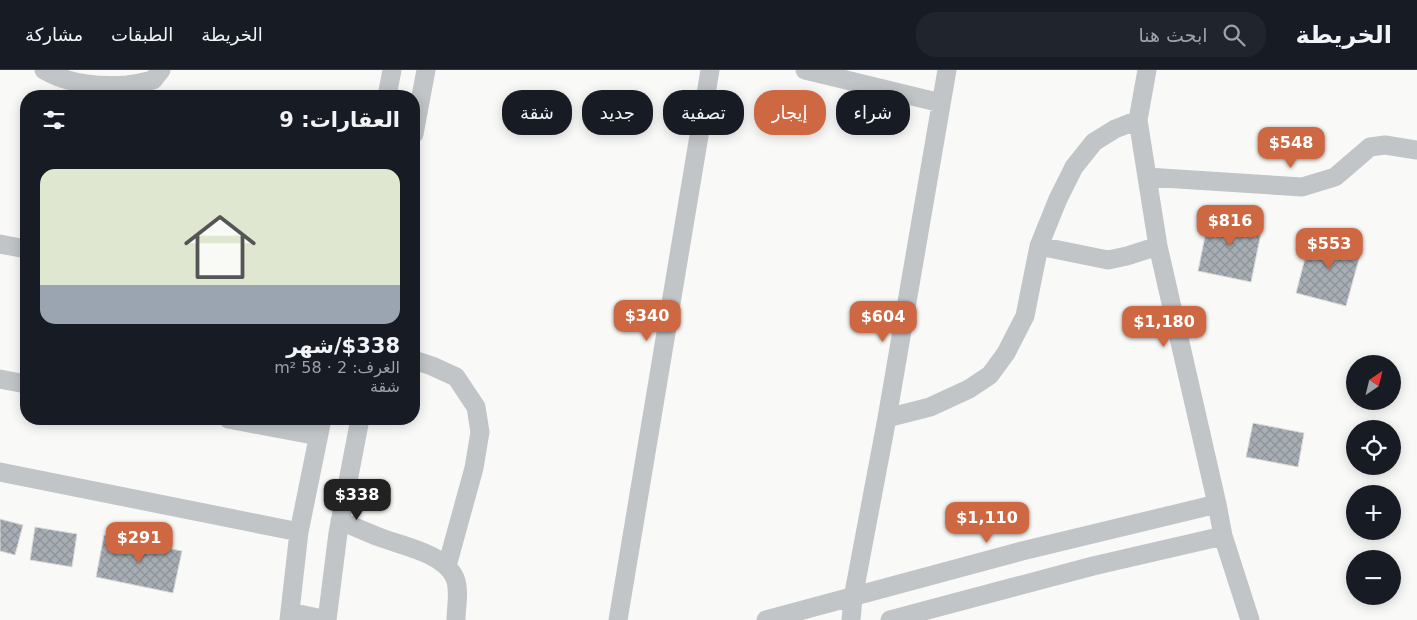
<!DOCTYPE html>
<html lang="ar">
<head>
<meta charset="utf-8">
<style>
  :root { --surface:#171b24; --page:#20242c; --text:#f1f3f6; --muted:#9ea1a6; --line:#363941; --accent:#ce6843 }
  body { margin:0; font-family:"DejaVu Sans","Noto Naskh Arabic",sans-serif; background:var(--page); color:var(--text); direction:rtl; height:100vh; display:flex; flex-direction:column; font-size:19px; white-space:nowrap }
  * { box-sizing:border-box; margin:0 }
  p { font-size:16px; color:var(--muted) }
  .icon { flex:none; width:28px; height:28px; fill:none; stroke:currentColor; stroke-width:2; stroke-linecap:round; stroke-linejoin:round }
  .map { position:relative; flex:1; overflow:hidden; direction:ltr }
  .drawer { position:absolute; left:20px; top:20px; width:400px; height:335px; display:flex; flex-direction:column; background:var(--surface); border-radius:20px; box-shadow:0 2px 12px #0003; direction:rtl }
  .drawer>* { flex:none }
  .banner { position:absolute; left:435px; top:20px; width:475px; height:45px; direction:rtl; display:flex; gap:10px }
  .needle { width:32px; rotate:35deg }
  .fabs { position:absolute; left:1346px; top:285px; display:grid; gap:10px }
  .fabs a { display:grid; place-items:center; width:55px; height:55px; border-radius:50%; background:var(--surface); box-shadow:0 2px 12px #0003; font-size:25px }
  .price { position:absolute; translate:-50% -42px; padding:0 11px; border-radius:10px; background:var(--accent); color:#fff; font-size:16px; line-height:32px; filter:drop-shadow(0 1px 2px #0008) }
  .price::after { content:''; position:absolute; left:50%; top:30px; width:15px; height:11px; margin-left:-8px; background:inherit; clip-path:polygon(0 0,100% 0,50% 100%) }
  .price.selected { background:#222; color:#fff }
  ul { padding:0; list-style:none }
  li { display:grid; align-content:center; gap:10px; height:265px; padding:0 20px }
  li+li { border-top:1px solid var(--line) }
  li span { display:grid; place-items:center; height:155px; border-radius:15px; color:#555 }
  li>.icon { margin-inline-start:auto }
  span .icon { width:90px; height:90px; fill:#fffc; stroke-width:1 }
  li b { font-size:21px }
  h2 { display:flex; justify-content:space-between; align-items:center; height:60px; padding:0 20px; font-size:21px }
  .pill { padding:0 18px; border-radius:20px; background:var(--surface); box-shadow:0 2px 12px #0003; font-size:18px; line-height:45px }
  .pill.selected { background:var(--accent); color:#fff }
  header { display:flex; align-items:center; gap:30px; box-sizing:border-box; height:70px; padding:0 25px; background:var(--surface); border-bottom:1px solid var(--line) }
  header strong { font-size:24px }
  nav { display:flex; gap:28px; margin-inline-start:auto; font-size:18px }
  .search { width:350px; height:45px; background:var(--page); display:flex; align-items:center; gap:12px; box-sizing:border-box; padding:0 18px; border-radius:20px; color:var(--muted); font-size:19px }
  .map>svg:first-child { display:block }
</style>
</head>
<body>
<header>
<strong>الخريطة</strong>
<div class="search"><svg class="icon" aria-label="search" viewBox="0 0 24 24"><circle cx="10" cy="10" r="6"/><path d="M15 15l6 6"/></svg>ابحث هنا</div>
<nav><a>الخريطة</a><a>الطبقات</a><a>مشاركة</a></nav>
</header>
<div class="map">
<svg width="1417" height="550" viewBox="0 0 1417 550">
  <defs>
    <pattern id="building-cross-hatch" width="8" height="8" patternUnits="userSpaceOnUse" patternTransform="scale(1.25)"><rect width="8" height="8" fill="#a7aeb3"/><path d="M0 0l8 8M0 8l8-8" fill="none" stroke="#8c9297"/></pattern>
  </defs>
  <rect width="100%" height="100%" fill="#f9f9f8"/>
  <path fill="url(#building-cross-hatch)" stroke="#dbdbda" d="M1210,141L1263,153L1251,212L1198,201Z
    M1311,165L1362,178L1346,236L1296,223Z
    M1253,353L1304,363L1298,397L1246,387Z
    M0,449L23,455L15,485L0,481Z
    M35,457L77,464L72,497L30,490Z
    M104,465L182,481L173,523L96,507Z"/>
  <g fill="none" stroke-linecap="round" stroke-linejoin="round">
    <path stroke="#c1c5c8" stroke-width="19" d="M44,0C68,14 99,17 127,15C135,14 145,12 153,10L161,0
      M805,0L941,33
      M1147,0L1138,50L1147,107L1158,176L1217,434L1223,466L1250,550
      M387,26L392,0
      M414,64L426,0
      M1147,107L1302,117L1335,107L1370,77L1385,75L1417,80
      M0,174L26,179
      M1039,176L1108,190L1127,186L1158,176
      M414,290L432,296L456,307L476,337L480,362L474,398L447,496
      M0,309L26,314
      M887,348L930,337L969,319L990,305L1006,283L1025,246L1039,176L1058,129L1074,97L1094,72L1115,59L1138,50
      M228,349L318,366
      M0,402L299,462
      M340,451C353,456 366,462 379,467C402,476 444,483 455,508C460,521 456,537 456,550
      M290,542L327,550
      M289,550L299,462L322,349
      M327,550L338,463L360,349
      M618,550L710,0
      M766,550L1022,481L1217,434
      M851,550L853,528L887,348L947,0
      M890,550L1093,496L1223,466"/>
  </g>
</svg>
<div class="fabs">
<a><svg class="needle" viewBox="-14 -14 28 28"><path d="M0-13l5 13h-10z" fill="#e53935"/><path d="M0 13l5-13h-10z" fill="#9ea1a6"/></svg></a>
<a><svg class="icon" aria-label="locate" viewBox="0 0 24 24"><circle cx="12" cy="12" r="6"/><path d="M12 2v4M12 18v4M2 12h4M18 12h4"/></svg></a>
<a>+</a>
<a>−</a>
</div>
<b class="price" style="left:1291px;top:99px">$548</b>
<b class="price" style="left:1230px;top:177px">$816</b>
<b class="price" style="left:1329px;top:200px">$553</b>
<b class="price" style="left:647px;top:272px">$340</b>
<b class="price" style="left:883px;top:273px">$604</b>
<b class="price" style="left:1164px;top:278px">$1,180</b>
<b class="price selected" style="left:357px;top:451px">$338</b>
<b class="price" style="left:987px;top:474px">$1,110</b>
<b class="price" style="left:139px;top:494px">$291</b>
<div class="banner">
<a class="pill">شراء</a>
<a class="pill selected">إيجار</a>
<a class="pill">تصفية</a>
<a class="pill">جديد</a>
<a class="pill">شقة</a>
</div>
<section class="drawer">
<h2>العقارات: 9<svg class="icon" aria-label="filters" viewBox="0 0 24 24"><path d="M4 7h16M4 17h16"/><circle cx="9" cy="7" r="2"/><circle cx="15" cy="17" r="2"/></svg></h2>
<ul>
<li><span style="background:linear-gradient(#dfe7d0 75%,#9aa5b1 0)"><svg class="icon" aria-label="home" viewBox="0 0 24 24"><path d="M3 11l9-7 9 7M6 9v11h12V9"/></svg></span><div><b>$338/شهر</b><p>الغرف: 2 · 58 m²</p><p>شقة</p></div></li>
</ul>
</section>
</div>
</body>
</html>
